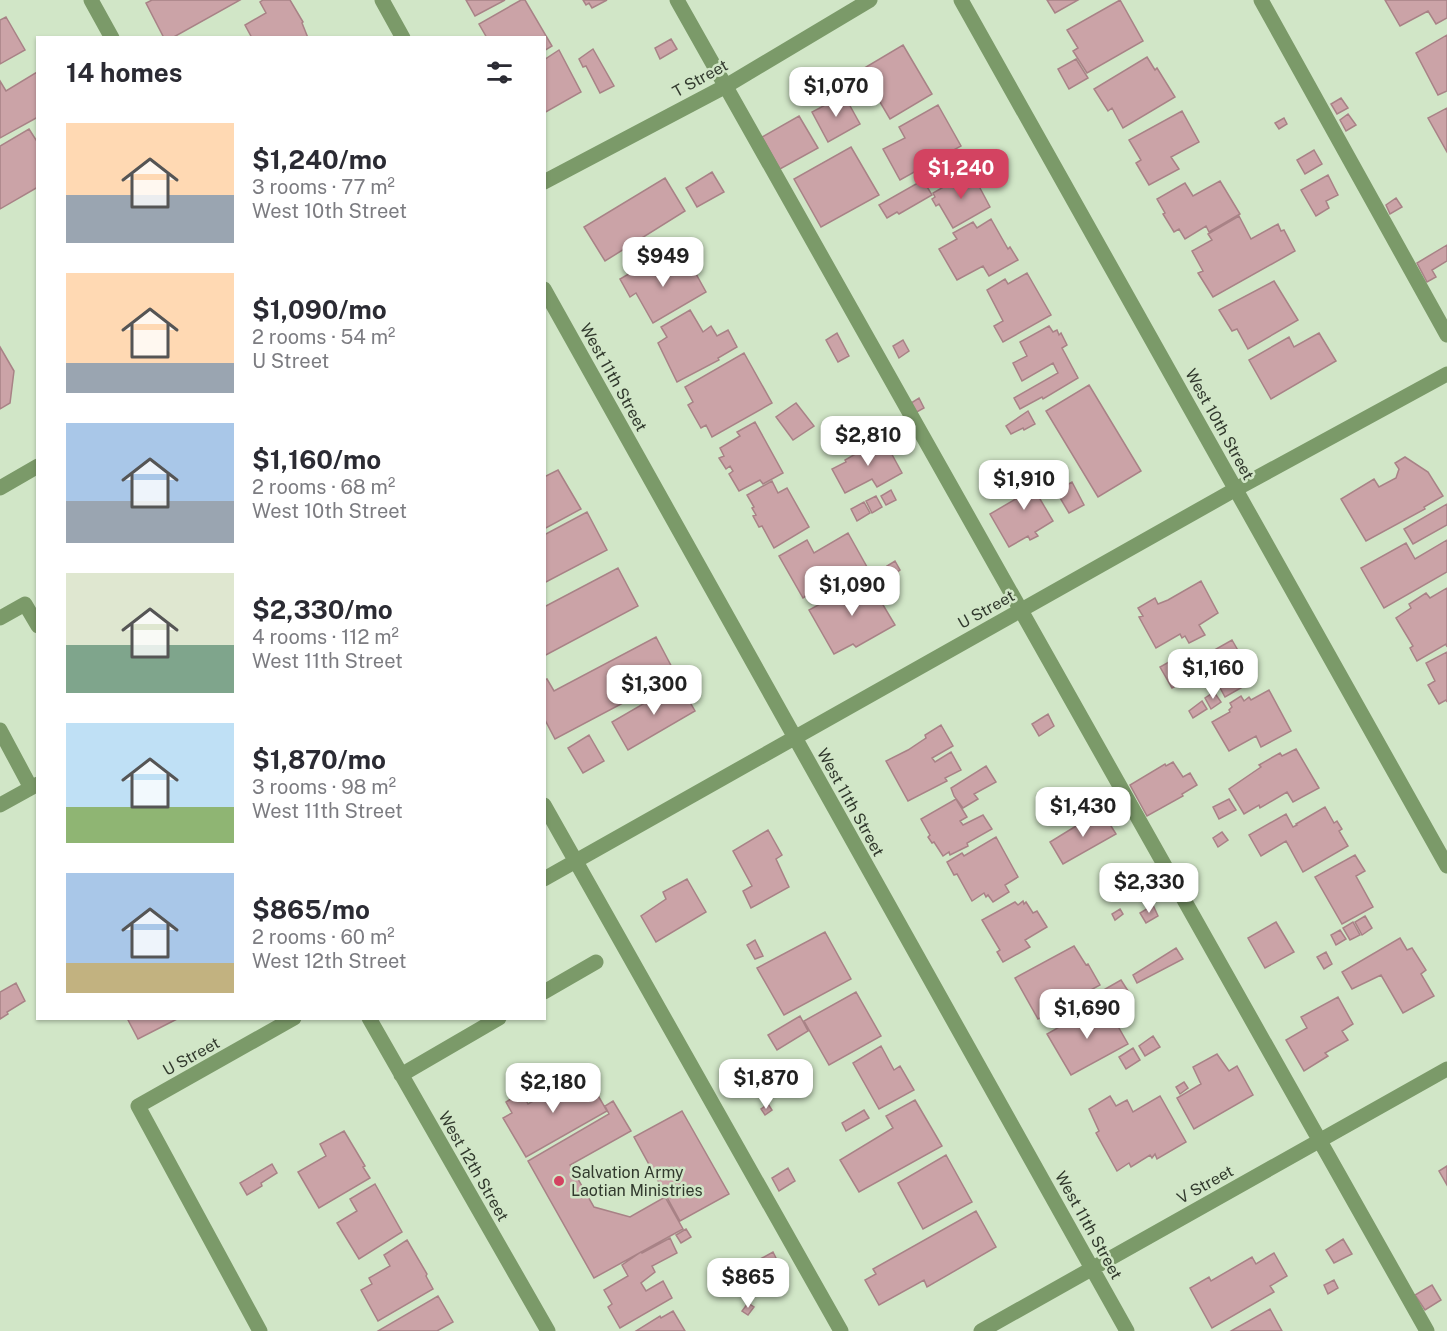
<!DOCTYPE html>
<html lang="en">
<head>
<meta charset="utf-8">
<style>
  :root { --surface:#fff; --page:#f7f7f7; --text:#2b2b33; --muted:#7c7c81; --accent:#d34361 }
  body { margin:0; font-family:"Public Sans",sans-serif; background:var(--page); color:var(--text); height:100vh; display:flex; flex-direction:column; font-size:22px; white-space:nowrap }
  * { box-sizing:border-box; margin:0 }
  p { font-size:20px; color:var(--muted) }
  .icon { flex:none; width:33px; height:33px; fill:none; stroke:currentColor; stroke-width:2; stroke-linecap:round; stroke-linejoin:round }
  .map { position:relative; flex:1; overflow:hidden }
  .sheet { position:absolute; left:36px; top:36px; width:510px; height:984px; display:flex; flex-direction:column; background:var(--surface); border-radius:0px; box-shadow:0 2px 4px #0004 }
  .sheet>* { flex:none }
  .price { position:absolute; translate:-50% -51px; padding:0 14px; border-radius:12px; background:#fff; color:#222; font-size:20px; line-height:39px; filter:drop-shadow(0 2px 3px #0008) }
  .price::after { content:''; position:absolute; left:50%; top:36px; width:18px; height:14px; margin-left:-9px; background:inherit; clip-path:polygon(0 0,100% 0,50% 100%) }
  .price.selected { background:var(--accent); color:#fff }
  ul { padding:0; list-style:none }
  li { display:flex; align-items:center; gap:18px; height:150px; padding:0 30px }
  li span { display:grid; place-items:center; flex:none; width:168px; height:120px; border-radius:0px; color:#555 }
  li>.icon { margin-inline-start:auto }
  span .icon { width:72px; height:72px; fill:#fffc; stroke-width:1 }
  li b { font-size:26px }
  h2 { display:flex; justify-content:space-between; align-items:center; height:72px; padding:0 30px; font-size:26px }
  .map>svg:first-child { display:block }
</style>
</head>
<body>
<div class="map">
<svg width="1447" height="1331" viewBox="0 0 1447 1331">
  <rect width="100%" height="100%" fill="#d1e6c7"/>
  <path fill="#cba3a7" stroke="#a88286" stroke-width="1.5" d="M152,0H240L172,38H164L146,3Z
    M263,0H290L303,22L302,23L308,38H252L245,25L266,13L260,2Z
    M466,0H505L475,16Z
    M521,0H525L552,46L544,51V38H487L479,24Z
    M583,0H607L592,8L589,3L586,5Z
    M1047,0H1078L1055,13Z
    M1120,0L1143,41L1087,73L1073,51L1078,48L1067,30Z
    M1385,0H1447V18L1436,24L1428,11L1400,26Z
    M6,17L25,50L0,64V20Z
    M1447,35V91L1438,95L1416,53Z
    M671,39L677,49L660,59L655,48Z
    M903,45L932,94L890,119L861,70Z
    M593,49L614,86L600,93L586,66L583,67L579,59Z
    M559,50L581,92L544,113V60Z
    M1147,57L1155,70L1157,68L1175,97L1123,128L1112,108L1108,111L1094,89Z
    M1076,59L1088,78L1069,89L1058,69Z
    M37,72L38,117L0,138V81L6,91Z
    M844,95L860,124L828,142L812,112Z
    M1341,98L1348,108L1337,114L1331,104Z
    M938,105L961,146L900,180L883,149L905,138L899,127Z
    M1447,108V152L1428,118Z
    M1182,111L1199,142L1171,157L1179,169L1149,185L1136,163L1141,160L1129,140Z
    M1348,114L1356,125L1346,131L1340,120Z
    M799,116L818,148L780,169L762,137Z
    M1284,118L1287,124L1279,129L1275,123Z
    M29,129L38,143V187L0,209V146Z
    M851,147L879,195L821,227L794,179Z
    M1314,150L1322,164L1305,174L1297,160Z
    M971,171L990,207L953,228L939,204L936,206L932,199L935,197L933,193Z
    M712,172L724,192L697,207L686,188Z
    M1328,175L1338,195L1326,201L1329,208L1316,216L1301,190Z
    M665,178L685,211L605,261L584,227Z
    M923,180L932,195L899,214L897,212L887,218L879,205Z
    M1220,181L1240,214L1209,232L1206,226L1185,239L1179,229L1174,232L1163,214L1165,213L1157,199L1185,183L1193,196Z
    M1396,198L1402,207L1390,214L1386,205Z
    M1239,216L1251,239L1278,224L1281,231L1284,230L1295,251L1213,297L1198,273L1203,271L1192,251L1212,240L1208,234Z
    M991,219L1008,249L1010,247L1018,260L989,276L983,266L957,280L939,249L957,239L953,233L973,222L977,228Z
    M1447,245V261L1432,270L1436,277L1427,282L1417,263Z
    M656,258L667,277L690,263L706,292L653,323L636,293L630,297L620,279Z
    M1027,273L1051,315L1003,342L994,326L1003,321L987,290L1005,279L1008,284Z
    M1274,281L1298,320L1248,349L1237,329L1232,331L1219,310Z
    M690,310L703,332L711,326L717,336L728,330L737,347L718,358L719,360L677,382L658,343L667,337L661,327Z
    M1049,326L1053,332L1057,330L1059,335L1061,333L1067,345L1062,348L1078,378L1043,399L1042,397L1020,409L1014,398L1058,373L1053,363L1022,381L1013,363L1027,356L1020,342Z
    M837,333L849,356L838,362L826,340Z
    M1319,333L1336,361L1271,399L1249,360L1289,337L1294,347Z
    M903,340L909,351L899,358L893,346Z
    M0,347L14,371L10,403L0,409Z
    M744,353L772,403L712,437L706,425L701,428L688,405L693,402L685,387Z
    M1089,385L1141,471L1098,497L1046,411Z
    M919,398L924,408L915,413L911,403Z
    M796,403L814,426L793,440L776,417Z
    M1028,411L1035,424L1024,430L1023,428L1011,434L1006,426Z
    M755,422L783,473L763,484L760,480L739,491L729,474L733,471L730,466L726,469L719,458L724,456L720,448L740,436L737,432Z
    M883,438L902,473L877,487L872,479L845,493L832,469L846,462L845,460Z
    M1405,457L1428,472L1443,496L1424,507L1425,509L1366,541L1341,499L1374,479L1379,487L1396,478L1399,469L1395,463Z
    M558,470L581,509L544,529V477Z
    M1042,470L1051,486L1037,494L1053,521L1035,532L1038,536L1030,540L1028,536L1009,547L990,514L1021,496L1015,484L1028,477L1029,479Z
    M772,481L778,493L787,488L809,527L774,548L762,526L759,527L753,516L756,515L752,508L754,507L747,495Z
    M1072,482L1084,505L1069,513L1056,491Z
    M891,490L896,500L886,505L881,496Z
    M876,496L882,507L872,513L866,501Z
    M864,502L870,513L857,521L851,509Z
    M1447,504V525L1413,544L1404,529Z
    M587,512L607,550L544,583V535Z
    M848,533L867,567L825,591L822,586L803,598L779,556L807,540L814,553Z
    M1447,540V572L1384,608L1361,568L1406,543L1415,559Z
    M895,561L900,570L893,575L887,566Z
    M618,568L638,606L544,656V607Z
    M867,578L895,625L856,647L853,644L834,654L809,610Z
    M1201,581L1218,613L1199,625L1205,635L1189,643L1185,636L1182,638L1180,634L1156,648L1139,617L1143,616L1138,608L1155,598L1158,604L1168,600Z
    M1447,588V647L1446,644L1417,661L1410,648L1413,646L1396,618L1411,608L1409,604L1426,593L1430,598Z
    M656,637L676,675L555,739L544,718V680L547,679L554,691Z
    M1232,640L1255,680L1225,697L1212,673L1207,676L1199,662L1204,660L1202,657Z
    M1447,652V702L1446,700L1439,704L1428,685L1435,681L1426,663Z
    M1183,654L1196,675L1172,688L1160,667Z
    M679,683L695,711L628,750L612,722Z
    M1269,690L1291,731L1261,747L1256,736L1229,751L1212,722L1230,712L1229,710L1232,707L1230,703L1241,696L1244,701L1249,697L1251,700Z
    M1214,692L1221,702L1211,709L1205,698Z
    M1202,701L1207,709L1193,718L1189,711Z
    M1048,714L1054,726L1039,736L1032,724Z
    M941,725L953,746L932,758L935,762L951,752L961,770L945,778L947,781L908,801L886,761L908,750L926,738L925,735Z
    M589,735L604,761L583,773L568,748Z
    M1296,749L1319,788L1293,802L1287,792L1260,808L1259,805L1244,814L1229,789L1261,767L1259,765L1280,753L1282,756Z
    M1173,762L1183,777L1190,773L1197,785L1182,794L1183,796L1147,816L1130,785L1165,764L1166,766Z
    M986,766L996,782L974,794L978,799L963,808L954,796L951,788Z
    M956,799L967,817L960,821L963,825L983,815L992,829L967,843L968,846L950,855L949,852L943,856L934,842L932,843L928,837L930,835L921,819Z
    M1229,799L1236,810L1219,819L1213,807Z
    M1325,807L1334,823L1337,821L1342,829L1339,831L1348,846L1303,872L1286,841L1261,856L1249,835L1286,814L1293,827L1297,825L1296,824Z
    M1103,813L1116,834L1063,864L1050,842L1081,823L1082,826Z
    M768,830L782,855L776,859L789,887L751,908L743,891L752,886L733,851Z
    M1222,832L1228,840L1218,847L1213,838Z
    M996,837L1018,877L1005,885L1009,892L993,902L988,895L986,897L984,893L972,901L957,874L954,875L947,862L962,853L964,856Z
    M1355,855L1365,871L1356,876L1373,907L1342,924L1315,877Z
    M687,879L706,912L656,942L641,916L666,899L663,892Z
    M1023,901L1024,904L1026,902L1033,913L1037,911L1047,927L1025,940L1030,947L1003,962L997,952L1000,950L982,920L1015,902L1018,905Z
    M1153,905L1158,916L1146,923L1140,913Z
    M1120,909L1123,914L1115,920L1112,914Z
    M1365,916L1372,928L1362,935L1355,922Z
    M1276,922L1294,952L1265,968L1248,938Z
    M1353,922L1360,935L1350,940L1343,928Z
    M1340,930L1346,939L1336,945L1331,935Z
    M825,932L851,979L784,1015L757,968Z
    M1400,938L1407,950L1412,948L1426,970L1421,974L1434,996L1403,1013L1381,975L1352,989L1342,972Z
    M755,940L763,956L755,959L747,945Z
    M1074,946L1086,965L1088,964L1100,985L1038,1019L1015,978Z
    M1176,948L1183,959L1137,983L1133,975Z
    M1326,952L1332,964L1324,969L1317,957Z
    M1121,980L1130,994L1109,1006L1100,992Z
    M16,983L25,1001L7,1012L8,1014L0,1019V992Z
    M856,992L881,1036L829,1065L804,1021Z
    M1338,997L1353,1024L1342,1031L1348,1040L1325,1053L1328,1056L1304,1071L1286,1040L1307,1028L1301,1017Z
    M1107,1007L1128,1044L1071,1075L1047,1034L1089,1010L1092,1016Z
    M800,1016L808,1031L777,1050L768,1035Z
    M127,1018H179L138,1039Z
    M1153,1036L1160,1047L1145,1056L1139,1046Z
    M881,1046L894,1070L900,1066L914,1090L879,1109L853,1063Z
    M1133,1048L1140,1060L1126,1069L1119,1057Z
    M1217,1054L1229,1071L1237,1066L1253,1095L1194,1129L1177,1098L1201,1084L1193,1067Z
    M585,1073L607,1111L526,1157L503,1118L512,1113L506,1102L522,1092L528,1104L564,1084V1082L568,1079L570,1082Z
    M1184,1082L1188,1088L1180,1094L1176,1087Z
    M1110,1096L1116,1106L1127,1100L1133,1112L1160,1096L1186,1142L1157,1159L1155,1154L1152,1158L1150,1155L1131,1167L1129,1163L1117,1171L1096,1133L1099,1131L1089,1109Z
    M915,1100L942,1146L859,1192L840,1160L893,1128L886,1116Z
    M613,1101L631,1131L570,1165L594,1207L630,1217L665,1197L683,1229L594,1278L528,1161L609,1114L605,1106Z
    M768,1104L772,1110L765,1115L761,1109Z
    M864,1110L869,1118L846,1131L842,1123Z
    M682,1111L729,1194L680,1221L634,1137Z
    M344,1131L365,1166L363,1167L370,1178L319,1208L298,1172L326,1156L320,1144Z
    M946,1155L972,1202L923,1229L898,1183Z
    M272,1164L277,1173L261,1183L262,1186L247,1195L240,1183Z
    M1447,1166V1185L1439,1171Z
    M788,1168L795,1181L779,1191L772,1178Z
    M375,1184L402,1232L359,1259L337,1223L357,1211L350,1199Z
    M976,1211L996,1247L927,1287L924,1280L879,1305L865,1280L876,1274L873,1269Z
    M686,1229L691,1237L681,1243L676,1235Z
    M670,1238L677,1253L652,1266L655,1272L641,1283L646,1291L663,1281L672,1298L620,1328L608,1307L612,1304L604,1290L628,1276L622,1265L641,1252L642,1253Z
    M1343,1239L1352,1254L1334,1263L1326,1250Z
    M407,1240L427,1274L426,1276L433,1289L378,1321L361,1290L372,1284L369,1278L390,1266L384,1255Z
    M773,1252L783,1272L775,1277L779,1284L749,1299L735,1273Z
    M1274,1253L1287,1276L1270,1286L1274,1292L1212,1328L1190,1288L1209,1277L1211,1281L1252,1257L1256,1264Z
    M1334,1280L1338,1288L1328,1294L1324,1285Z
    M1432,1285L1441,1300L1425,1310L1415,1295Z
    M438,1296L453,1322L437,1331H378Z
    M748,1303L754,1307L748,1315L742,1311Z
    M1270,1309L1282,1331H1231Z
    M673,1311L685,1331H636L660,1316L661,1318Z"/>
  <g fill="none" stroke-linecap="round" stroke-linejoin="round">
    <path stroke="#7b9a69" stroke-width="15" d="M91,0L112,38
      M382,0L403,38
      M677,0L1427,1331
      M961,0L1447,866
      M1261,0L1447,335
      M544,182L726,86L870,0
      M544,289L1127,1331
      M0,488L38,466
      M0,618L25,604L38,626
      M0,730L31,788
      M0,805L38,784
      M544,805L841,1331
      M544,879L1236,489L1447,374
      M544,992L596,962
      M369,1018L548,1331
      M401,1075L499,1018
      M260,1331L138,1106L294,1018
      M981,1331L1447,1069"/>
  </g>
  <circle fill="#d34361" stroke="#d1e6c7" stroke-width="2" cx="559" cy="1181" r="6"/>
  <g text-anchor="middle" stroke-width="5" stroke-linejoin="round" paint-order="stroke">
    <g font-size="16" fill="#31392d" stroke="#d1e6c7">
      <text transform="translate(700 78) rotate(-29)" y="6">T Street</text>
      <text transform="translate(614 377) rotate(61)" y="6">West 11th Street</text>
      <text transform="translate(1220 424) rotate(61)" y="6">West 10th Street</text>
      <text transform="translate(986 609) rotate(-29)" y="6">U Street</text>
      <text transform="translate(851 802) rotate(61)" y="6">West 11th Street</text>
      <text transform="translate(191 1056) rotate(-29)" y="6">U Street</text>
      <text transform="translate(474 1166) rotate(60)" y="6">West 12th Street</text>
      <text transform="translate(1205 1184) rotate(-29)" y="6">V Street</text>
      <text transform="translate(1089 1225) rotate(61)" y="6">West 11th Street</text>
    </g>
    <g font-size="16" fill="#31392d" stroke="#d1e6c7" text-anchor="start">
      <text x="571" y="1178">Salvation Army<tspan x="571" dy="18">Laotian Ministries</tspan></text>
    </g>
  </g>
</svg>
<b class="price" style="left:836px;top:118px">$1,070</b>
<b class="price selected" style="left:961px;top:200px">$1,240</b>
<b class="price" style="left:663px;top:288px">$949</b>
<b class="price" style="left:868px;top:467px">$2,810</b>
<b class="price" style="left:1024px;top:511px">$1,910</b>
<b class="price" style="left:852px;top:617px">$1,090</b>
<b class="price" style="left:1213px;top:700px">$1,160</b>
<b class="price" style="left:654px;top:716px">$1,300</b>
<b class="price" style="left:1083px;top:838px">$1,430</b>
<b class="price" style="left:1149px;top:914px">$2,330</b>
<b class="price" style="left:1087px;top:1040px">$1,690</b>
<b class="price" style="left:766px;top:1110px">$1,870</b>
<b class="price" style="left:553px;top:1114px">$2,180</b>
<b class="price" style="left:748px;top:1309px">$865</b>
<section class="sheet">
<h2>14 homes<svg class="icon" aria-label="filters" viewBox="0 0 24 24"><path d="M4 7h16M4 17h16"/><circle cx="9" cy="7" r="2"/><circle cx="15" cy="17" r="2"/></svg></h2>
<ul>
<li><span style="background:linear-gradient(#ffd9b3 60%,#9aa5b1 0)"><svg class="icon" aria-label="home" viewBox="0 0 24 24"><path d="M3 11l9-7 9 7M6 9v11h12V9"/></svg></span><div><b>$1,240/mo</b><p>3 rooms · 77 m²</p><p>West 10th Street</p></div></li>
<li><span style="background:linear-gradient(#ffd9b3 75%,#9aa5b1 0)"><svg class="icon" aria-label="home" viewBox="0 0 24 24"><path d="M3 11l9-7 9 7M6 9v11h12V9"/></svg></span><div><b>$1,090/mo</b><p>2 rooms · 54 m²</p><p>U Street</p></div></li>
<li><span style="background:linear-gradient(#a9c7e8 65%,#9aa5b1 0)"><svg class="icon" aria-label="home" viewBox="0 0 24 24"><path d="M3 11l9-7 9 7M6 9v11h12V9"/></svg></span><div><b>$1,160/mo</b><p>2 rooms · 68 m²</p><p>West 10th Street</p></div></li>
<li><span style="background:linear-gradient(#dfe7d0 60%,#7fa58c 0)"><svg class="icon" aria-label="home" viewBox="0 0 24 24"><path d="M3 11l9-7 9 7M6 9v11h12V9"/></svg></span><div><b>$2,330/mo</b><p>4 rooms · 112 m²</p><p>West 11th Street</p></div></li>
<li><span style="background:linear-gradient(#bfe0f5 70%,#8fb573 0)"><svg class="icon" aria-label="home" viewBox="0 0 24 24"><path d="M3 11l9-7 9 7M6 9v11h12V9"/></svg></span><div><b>$1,870/mo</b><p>3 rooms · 98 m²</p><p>West 11th Street</p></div></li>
<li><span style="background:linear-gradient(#a9c7e8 75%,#c2b280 0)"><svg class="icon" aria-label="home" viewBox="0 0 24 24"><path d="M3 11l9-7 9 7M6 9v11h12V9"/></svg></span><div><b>$865/mo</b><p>2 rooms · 60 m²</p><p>West 12th Street</p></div></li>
</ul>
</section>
</div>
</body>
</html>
